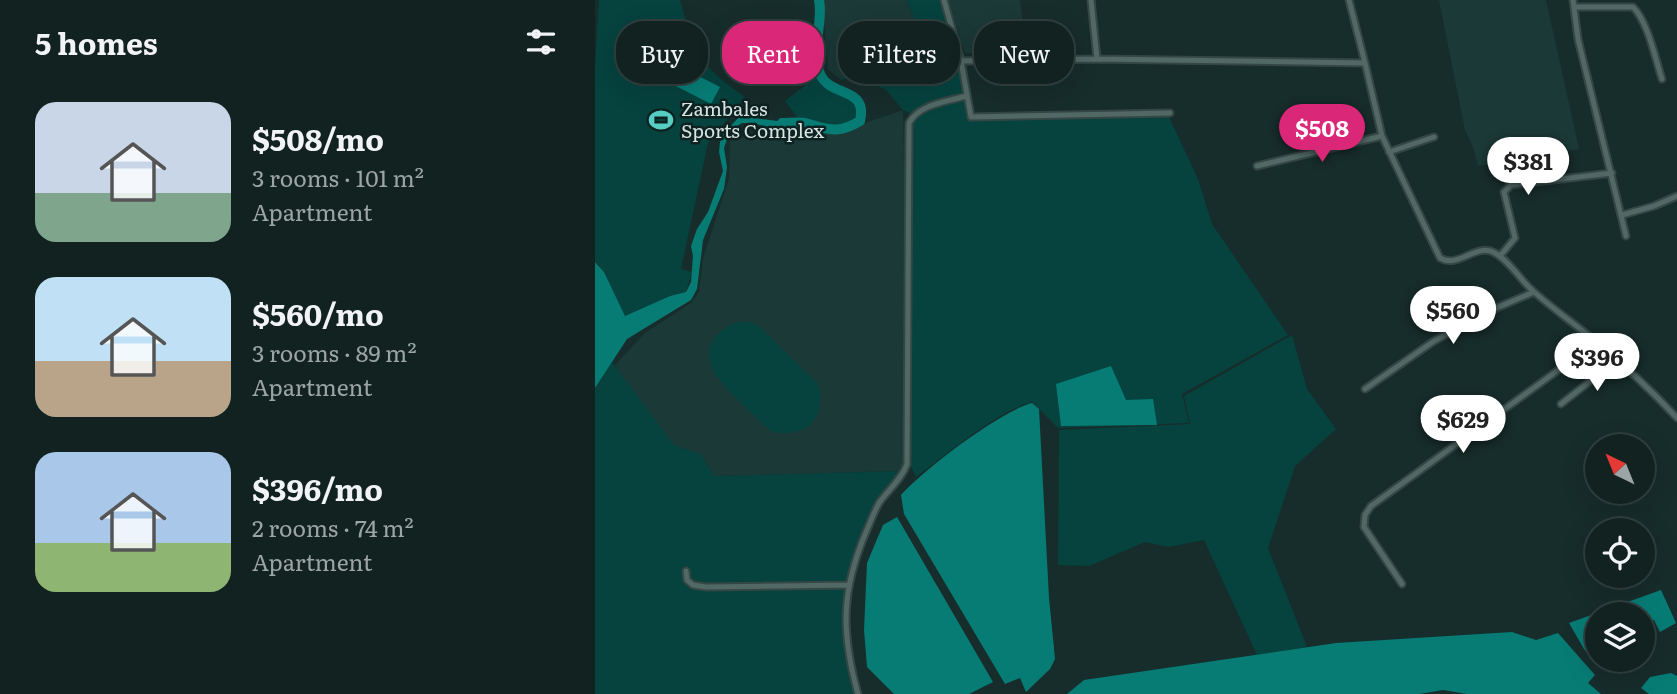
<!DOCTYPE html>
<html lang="en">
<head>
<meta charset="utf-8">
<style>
  :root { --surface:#112220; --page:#1a2a29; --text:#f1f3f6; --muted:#9ca4a5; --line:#303f3e; --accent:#db2777 }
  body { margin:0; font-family:Literata,serif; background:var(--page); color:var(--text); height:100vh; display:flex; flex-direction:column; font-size:26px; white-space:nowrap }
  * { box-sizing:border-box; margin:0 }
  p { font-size:23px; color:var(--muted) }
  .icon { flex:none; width:38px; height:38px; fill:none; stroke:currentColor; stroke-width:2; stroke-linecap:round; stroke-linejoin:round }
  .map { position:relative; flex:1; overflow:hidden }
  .details { display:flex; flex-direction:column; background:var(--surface); width:595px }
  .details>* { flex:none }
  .banner { position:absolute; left:21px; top:21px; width:665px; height:63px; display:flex; gap:14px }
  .needle { width:46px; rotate:317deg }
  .buttons { position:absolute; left:990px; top:434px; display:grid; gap:14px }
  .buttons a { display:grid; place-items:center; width:70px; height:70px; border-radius:50%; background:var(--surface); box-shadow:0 7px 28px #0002,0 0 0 2px var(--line); font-size:35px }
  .price { position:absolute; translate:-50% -60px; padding:0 16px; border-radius:24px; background:#fff; color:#222; font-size:23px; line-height:46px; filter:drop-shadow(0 2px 4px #0008) }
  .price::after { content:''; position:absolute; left:50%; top:42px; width:21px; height:16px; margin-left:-10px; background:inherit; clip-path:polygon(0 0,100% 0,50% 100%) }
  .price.selected { background:var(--accent); color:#fff }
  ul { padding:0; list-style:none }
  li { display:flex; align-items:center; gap:21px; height:175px; padding:0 35px }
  li span { display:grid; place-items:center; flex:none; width:196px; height:140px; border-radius:21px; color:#555 }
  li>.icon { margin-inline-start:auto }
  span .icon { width:84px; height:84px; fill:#fffc; stroke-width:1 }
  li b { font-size:30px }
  h2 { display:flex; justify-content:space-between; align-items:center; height:84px; padding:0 35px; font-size:30px }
  .chip { padding:0 24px; border-radius:28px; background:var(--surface); box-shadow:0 7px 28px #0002,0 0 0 2px var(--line); font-size:24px; line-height:63px }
  .chip.selected { background:var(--accent); color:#fff }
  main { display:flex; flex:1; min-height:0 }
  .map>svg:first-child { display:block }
</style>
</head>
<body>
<main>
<section class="details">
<h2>5 homes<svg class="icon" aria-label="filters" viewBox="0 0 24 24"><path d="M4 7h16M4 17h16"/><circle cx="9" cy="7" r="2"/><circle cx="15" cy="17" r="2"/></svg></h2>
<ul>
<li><span style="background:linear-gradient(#c9d6e8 65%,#7fa58c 0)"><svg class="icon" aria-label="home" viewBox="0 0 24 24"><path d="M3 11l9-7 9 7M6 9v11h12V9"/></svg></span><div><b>$508/mo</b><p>3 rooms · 101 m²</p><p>Apartment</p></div></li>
<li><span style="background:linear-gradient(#bfe0f5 60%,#b9a48a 0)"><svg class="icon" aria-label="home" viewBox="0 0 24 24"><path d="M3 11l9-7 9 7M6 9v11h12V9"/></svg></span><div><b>$560/mo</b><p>3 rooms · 89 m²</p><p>Apartment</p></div></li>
<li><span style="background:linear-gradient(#a9c7e8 65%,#8fb573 0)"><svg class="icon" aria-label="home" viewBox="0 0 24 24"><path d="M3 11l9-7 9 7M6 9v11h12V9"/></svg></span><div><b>$396/mo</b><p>2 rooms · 74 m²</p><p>Apartment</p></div></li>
</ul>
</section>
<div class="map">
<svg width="1082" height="694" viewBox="0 0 1082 694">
  <rect width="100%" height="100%" fill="#172d2b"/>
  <path fill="#1b3937" d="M227,0H312L326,37L258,64L246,80L233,69Z
    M353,0H425L432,53H370Z
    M844,0H951L984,149L883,166L878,147L870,130Z
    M308,110L311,283L308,471L119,476L106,454L79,445L34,387L20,365L50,333L96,303L104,292L108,258L134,179L135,140L210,127L241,133Z"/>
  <path fill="#06423e" d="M4,0H85C100,54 103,64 150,97L113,143L86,269L97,272L91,292L75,296L30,316L9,272L0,261V67Z
    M312,0H349L366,61L371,96L326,109L319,115L308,110L291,90L262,75L246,80L258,64L326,37Z
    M225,74C238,93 272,92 265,121C248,131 220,135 205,120C199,114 195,107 190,101Z
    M372,98L377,118L573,115L603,179L617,224L693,335L587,394L594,423L463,428L437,402C400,412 353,454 321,477L314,462L316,126C326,106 352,104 372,98Z
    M143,322H154L164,326L224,385C230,421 213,437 177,432C162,418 124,385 117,368C108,346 123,328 143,322Z
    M697,335L712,389L741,429L700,466L673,548L712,647L662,655L609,540L574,547L550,542L494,566L463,565L464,430L595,424L589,396Z
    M17,362L79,445L106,454L119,476L308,471L283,504L258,563L251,626L263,694H0V388Z"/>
  <path fill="#077c75" d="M86,67L125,87L116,104L77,84Z
    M145,116L198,123L177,128L157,123H147L142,126L132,139L129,148L132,167L129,189L108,240L102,289L96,300L32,339L0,388V262L9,272L30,316L75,296L91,292L96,282L98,256L96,246L102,229L113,212L128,171L124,152L125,142L129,133Z
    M516,366L531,400L558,399L562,425L466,426L461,384Z
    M437,403L444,409L454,598L460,659L455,669L431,692L425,678L410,684L309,514L306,495C329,469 404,412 437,403Z
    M302,517L398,682L374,694H299L272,667L269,630L272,563L288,525Z
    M1066,590L1081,623L1065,632L1059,620L1048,621V614H1003V660H1024L1013,666H1004L989,649L974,623Z
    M917,632L941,640L963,633L1000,675L993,683L1006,694H872L848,690L824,694H472L489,680L741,643Z
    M1076,673L1082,676V694H1054L1046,688L1055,677Z"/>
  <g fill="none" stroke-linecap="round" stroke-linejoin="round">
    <path stroke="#077c75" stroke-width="10" d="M187,123C194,123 203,122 210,123C233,129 242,135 265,121C273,87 237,97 226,76C214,53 229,23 224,0"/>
    <g stroke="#354745" stroke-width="9">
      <path id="street" d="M349,0L366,61L376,117L575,113
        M496,0L502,59
        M978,0L983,39L1031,236
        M979,7H1038C1053,22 1060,58 1067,79
        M366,61L502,59L770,63L754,0
        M770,63L787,136L845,258C864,269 881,242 900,253C915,261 925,280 938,291C958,309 980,324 1000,341C1029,365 1057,391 1082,418
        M794,152L839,137
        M662,166L787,136
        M1027,215L1059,206L1082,196
        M905,256L920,238L909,192L916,185L1017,173
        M770,389L839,341L892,312L939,292
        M966,404L1022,360
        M91,571L92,580L98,585L111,587L253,585
        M807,584L769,527L770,515L776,506L1002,342
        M263,694C246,633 246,591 271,532C275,523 279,512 284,503C293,490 307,479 312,464L314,123C324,104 351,102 371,96"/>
    </g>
    <use href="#street" stroke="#516865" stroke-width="5"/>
  </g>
  <defs>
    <g id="stadium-bare" transform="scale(1.89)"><path d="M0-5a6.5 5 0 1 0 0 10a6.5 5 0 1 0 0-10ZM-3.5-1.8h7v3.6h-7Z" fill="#56cec4" stroke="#0e2321" stroke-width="2.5" paint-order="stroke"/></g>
  </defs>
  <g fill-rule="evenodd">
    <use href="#stadium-bare" x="66" y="120"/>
  </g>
  <g text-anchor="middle" stroke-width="5" stroke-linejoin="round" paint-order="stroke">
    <g font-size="19" fill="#d7e4e2" stroke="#0e2321" text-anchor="start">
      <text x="86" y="116">Zambales<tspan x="86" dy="22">Sports Complex</tspan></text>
    </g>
  </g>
</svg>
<div class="buttons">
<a><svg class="needle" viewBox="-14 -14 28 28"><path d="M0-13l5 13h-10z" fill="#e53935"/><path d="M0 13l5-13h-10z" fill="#9ca4a5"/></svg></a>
<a><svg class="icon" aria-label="locate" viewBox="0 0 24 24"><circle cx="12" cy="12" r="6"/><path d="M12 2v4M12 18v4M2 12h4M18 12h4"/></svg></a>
<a><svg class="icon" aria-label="layers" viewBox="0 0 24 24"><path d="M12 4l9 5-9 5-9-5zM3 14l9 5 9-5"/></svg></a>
</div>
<b class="price selected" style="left:727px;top:164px">$508</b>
<b class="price" style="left:933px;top:197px">$381</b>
<b class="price" style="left:858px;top:346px">$560</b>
<b class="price" style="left:1002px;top:393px">$396</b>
<b class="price" style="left:868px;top:455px">$629</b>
<div class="banner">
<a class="chip">Buy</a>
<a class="chip selected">Rent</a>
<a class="chip">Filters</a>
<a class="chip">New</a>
</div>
</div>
</main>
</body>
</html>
